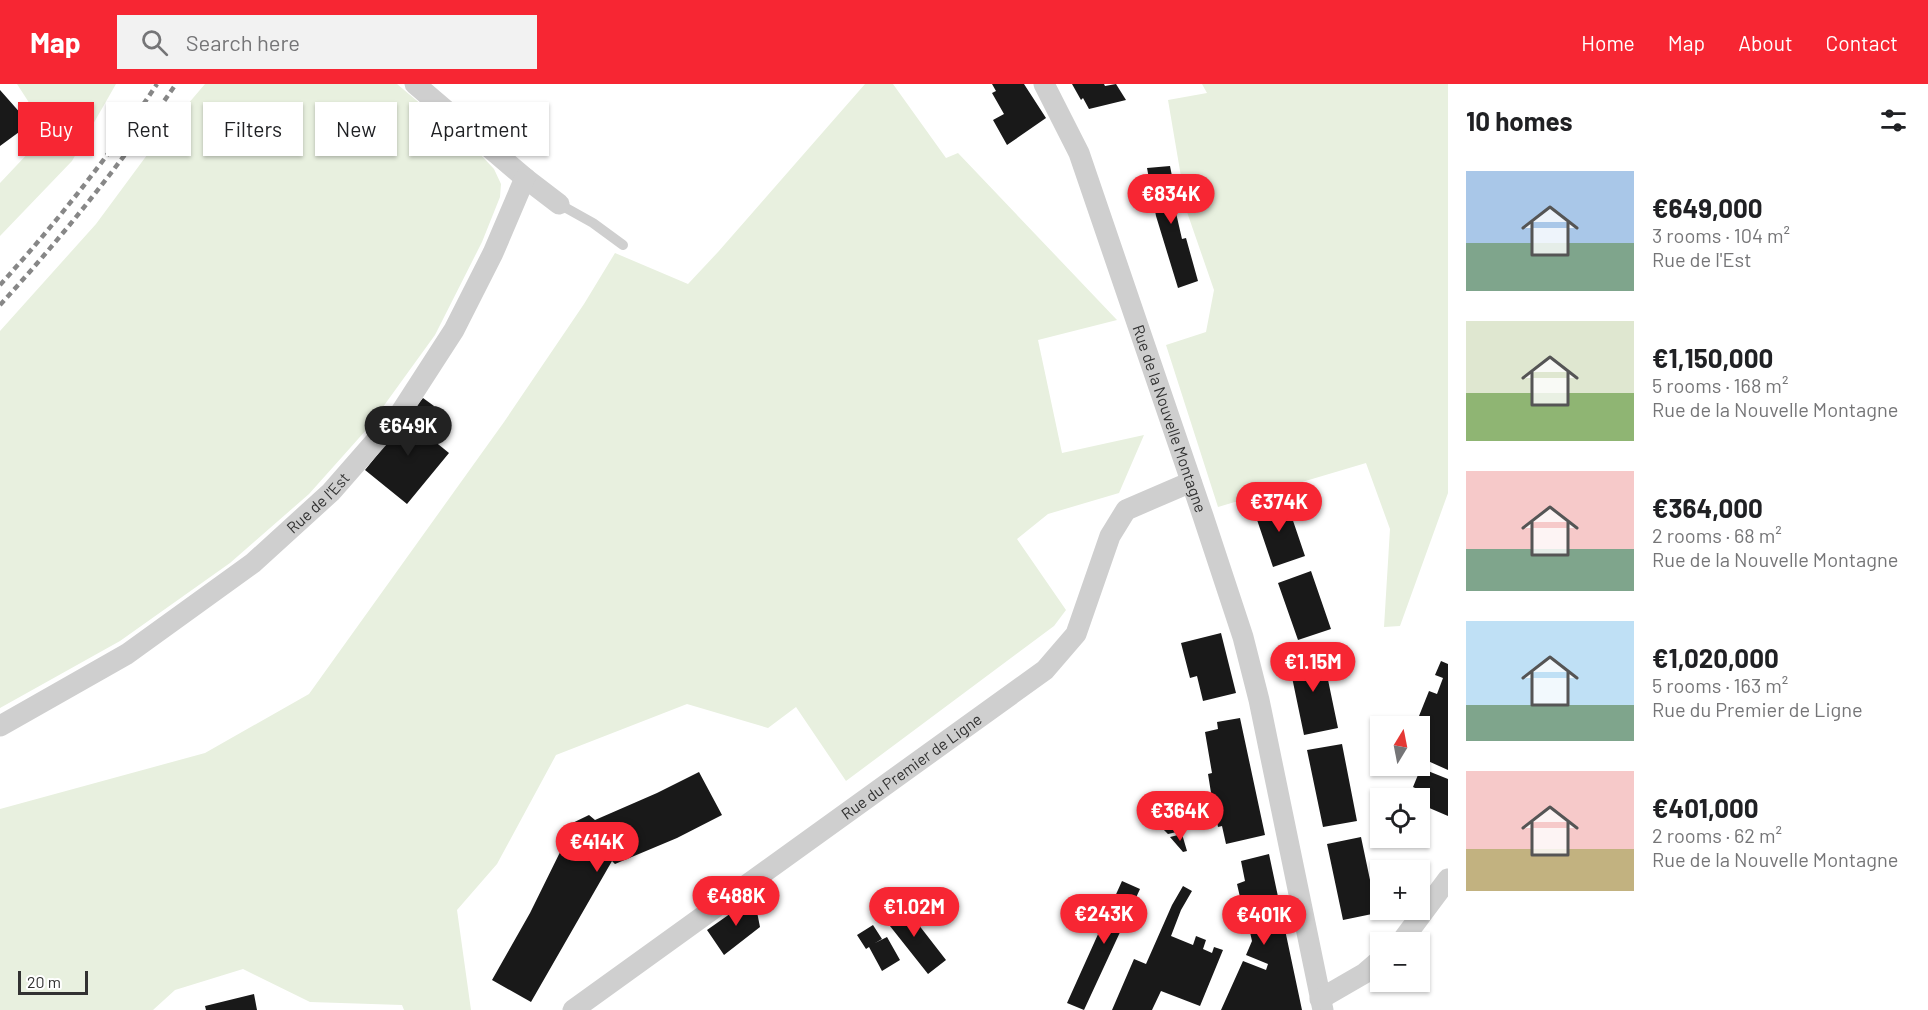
<!DOCTYPE html>
<html lang="en">
<head>
<meta charset="utf-8">
<style>
  :root { --surface:#fff; --page:#f2f2f2; --text:#202124; --muted:#757577; --accent:#f72633 }
  body { margin:0; font-family:Barlow,sans-serif; background:var(--page); color:var(--text); height:100vh; display:flex; flex-direction:column; font-size:22px; white-space:nowrap }
  * { box-sizing:border-box; margin:0 }
  p { font-size:20px; color:var(--muted) }
  .icon { flex:none; width:33px; height:33px; fill:none; stroke:currentColor; stroke-width:2; stroke-linecap:round; stroke-linejoin:round }
  .map { position:relative; flex:1; overflow:hidden }
  .panel { display:flex; flex-direction:column; background:var(--surface); width:480px }
  .panel>* { flex:none }
  .guide { position:absolute; left:18px; top:18px; width:570px; height:54px; display:flex; gap:12px }
  .needle { width:39px; rotate:10deg }
  .controls { position:absolute; left:1370px; top:632px; display:grid; gap:12px }
  .controls a { display:grid; place-items:center; width:60px; height:60px; border-radius:0px; background:var(--surface); box-shadow:0 2px 4px #0004; font-size:30px }
  .scale { position:absolute; left:18px; bottom:15px; width:70px; box-sizing:border-box; padding-left:6px; border:3px solid #323232; border-top:0; font-size:16px; line-height:21px; white-space:nowrap; color:#323232; -webkit-text-stroke:4px #fff; paint-order:stroke }
  .price { position:absolute; translate:-50% -51px; padding:0 14px; border-radius:21px; background:var(--accent); color:#fff; font-size:20px; line-height:39px; filter:drop-shadow(0 2px 3px #0008) }
  .price::after { content:''; position:absolute; left:50%; top:36px; width:18px; height:14px; margin-left:-9px; background:inherit; clip-path:polygon(0 0,100% 0,50% 100%) }
  .price.selected { background:#222; color:#fff }
  ul { padding:0; list-style:none }
  li { display:flex; align-items:center; gap:18px; height:150px; padding:0 18px }
  li span { display:grid; place-items:center; flex:none; width:168px; height:120px; border-radius:0px; color:#555 }
  li>.icon { margin-inline-start:auto }
  span .icon { width:72px; height:72px; fill:#fffc; stroke-width:1 }
  li b { font-size:26px }
  h2 { display:flex; justify-content:space-between; align-items:center; height:72px; padding:0 18px; font-size:26px }
  .chip { padding:0 21px; border-radius:0px; background:var(--surface); box-shadow:0 2px 4px #0004; font-size:21px; line-height:54px }
  .chip.selected { background:var(--accent); color:#fff }
  header { display:flex; align-items:center; gap:36px; box-sizing:border-box; height:84px; padding:0 30px; background:var(--accent); color:#fff }
  header strong { font-size:28px }
  nav { display:flex; gap:33px; margin-inline-start:auto; font-size:21px }
  .search { width:420px; height:54px; background:var(--page); display:flex; align-items:center; gap:15px; box-sizing:border-box; padding:0 21px; border-radius:0px; color:var(--muted); font-size:22px }
  main { display:flex; flex:1; min-height:0 }
  .map>svg:first-child { display:block }
</style>
</head>
<body>
<header>
<strong>Map</strong>
<div class="search"><svg class="icon" aria-label="search" viewBox="0 0 24 24"><circle cx="10" cy="10" r="6"/><path d="M15 15l6 6"/></svg>Search here</div>
<nav><a>Home</a><a>Map</a><a>About</a><a>Contact</a></nav>
</header>
<main>
<div class="map">
<svg width="1448" height="926" viewBox="0 0 1448 926">
  <rect width="100%" height="100%" fill="#fff"/>
  <path fill="#e8f0df" d="M17,0H116L72,77L0,152V99L48,48Z
    M205,0H397L480,70L494,85L501,100L500,113L482,158L435,251L367,345L309,410L230,479L120,557L0,624V247L96,140L164,48Z
    M865,0H893L946,74L958,69L1117,236L1038,256L1062,369L1144,351L1119,409L1048,430L1017,455L1066,526L1054,542L846,697L796,623L768,644L687,620L556,671L497,780L457,826L471,926H404L402,921L310,918L243,885L175,906L153,926H0V725L205,669L309,610L504,338L584,220L615,169L688,200L718,168Z
    M1202,0H1448V409L1400,542L1384,543L1390,445L1366,379L1218,423L1166,261L1206,248L1214,206L1187,128L1168,16L1207,9Z"/>
  <path fill="#191919" d="M992,0H1024L1046,34L1007,61L993,36L1004,30L992,9L996,7Z
    M1072,0H1104L1105,2L1116,0L1126,16L1089,25L1083,14L1081,16Z
    M0,6L30,40L0,62Z
    M1170,82L1176,112L1178,111L1182,127L1176,129L1182,155L1186,154L1198,197L1178,204L1156,132L1147,84Z
    M423,314L434,322L417,343L449,369L407,420L365,386Z
    M1286,416L1305,472L1273,483L1254,427Z
    M1311,487L1331,545L1298,556L1278,499Z
    M1221,549L1236,609L1203,617L1197,592L1190,594L1181,559Z
    M1322,567L1338,644L1304,651L1288,574Z
    M1441,577L1448,580V686L1419,673V652L1424,640L1417,637L1429,607L1437,610L1443,594L1435,591Z
    M1240,634L1265,751L1226,760L1222,742L1218,743L1212,715L1208,690L1212,689L1205,648L1218,645L1217,638Z
    M1342,660L1357,737L1323,743L1307,666Z
    M1420,686L1427,689L1428,687L1448,695V732L1427,723L1429,716L1419,712L1421,707L1413,703Z
    M699,688L722,731L677,754L615,780L612,777L531,918L492,896L530,829L567,754L562,744L589,731L595,736L657,709Z
    M1178,737L1181,747L1168,750L1163,745L1167,743L1166,740Z
    M1182,750L1187,767L1183,768L1170,753Z
    M1361,753L1377,829L1343,836L1327,760Z
    M1269,770L1302,926H1221L1243,877L1266,886L1268,880L1246,871L1252,857L1247,835H1245L1237,800L1245,797L1241,777Z
    M1122,797L1140,805L1084,926L1067,919Z
    M1183,802L1192,807L1181,826L1171,852L1193,861L1196,852L1206,856L1203,865L1212,869L1214,863L1223,866L1200,922L1161,907L1152,926H1112L1134,875L1146,880L1172,821Z
    M754,813L760,843L724,871L707,846Z
    M901,818L946,876L928,890L882,832Z
    M873,841L882,855L875,859L887,853L900,876L882,887L869,863L866,865L857,851Z
    M254,910L257,926H206L205,922Z"/>
  <g fill="none" stroke-linecap="round" stroke-linejoin="round">
    <path stroke="#cfcfcf" stroke-width="10" d="M559,120L593,139L623,161"/>
    <g stroke="#cfcfcf" stroke-width="21">
      <path d="M415,0L525,94L559,120"/>
      <path id="s1" d="M1044,0L1079,69L1203,432L1243,553L1259,616L1323,926"/>
      <path id="s2" d="M0,642L127,570L253,479L331,408L401,328L454,246L493,169L525,94"/>
      <path d="M1401,858L1448,795"/>
      <path d="M1320,915L1365,889L1380,876"/>
      <path id="s3" d="M573,926L1045,586L1076,550L1110,452L1126,426L1191,398"/>
    </g>
    <path stroke="#878787" stroke-width="4.5" stroke-dasharray="6 4.5" stroke-linecap="butt" d="M0,201C57,138 110,71 157,0
      M0,221C64,151 122,78 176,0"/>
  </g>
  <g text-anchor="middle" stroke-width="6" stroke-linejoin="round" paint-order="stroke">
    <g font-size="16" fill="#323232" stroke="#fff">
      <text dy="6" stroke="none"><textPath href="#s1" startOffset="358">Rue de la Nouvelle Montagne</textPath></text>
      <text dy="6" stroke="none"><textPath href="#s2" startOffset="390">Rue de l'Est</textPath></text>
      <text dy="6" stroke="none"><textPath href="#s3" startOffset="417">Rue du Premier de Ligne</textPath></text>
    </g>
  </g>
</svg>
<div class="controls">
<a><svg class="needle" viewBox="-14 -14 28 28"><path d="M0-13l5 13h-10z" fill="#e53935"/><path d="M0 13l5-13h-10z" fill="#757577"/></svg></a>
<a><svg class="icon" aria-label="locate" viewBox="0 0 24 24"><circle cx="12" cy="12" r="6"/><path d="M12 2v4M12 18v4M2 12h4M18 12h4"/></svg></a>
<a>+</a>
<a>−</a>
</div>
<div class="scale">20 m</div>
<b class="price" style="left:1171px;top:141px">€834K</b>
<b class="price selected" style="left:408px;top:373px">€649K</b>
<b class="price" style="left:1279px;top:449px">€374K</b>
<b class="price" style="left:1313px;top:609px">€1.15M</b>
<b class="price" style="left:1180px;top:758px">€364K</b>
<b class="price" style="left:597px;top:789px">€414K</b>
<b class="price" style="left:736px;top:843px">€488K</b>
<b class="price" style="left:914px;top:854px">€1.02M</b>
<b class="price" style="left:1104px;top:861px">€243K</b>
<b class="price" style="left:1264px;top:862px">€401K</b>
<div class="guide">
<a class="chip selected">Buy</a>
<a class="chip">Rent</a>
<a class="chip">Filters</a>
<a class="chip">New</a>
<a class="chip">Apartment</a>
</div>
</div>
<section class="panel">
<h2>10 homes<svg class="icon" aria-label="filters" viewBox="0 0 24 24"><path d="M4 7h16M4 17h16"/><circle cx="9" cy="7" r="2"/><circle cx="15" cy="17" r="2"/></svg></h2>
<ul>
<li><span style="background:linear-gradient(#a9c7e8 60%,#7fa58c 0)"><svg class="icon" aria-label="home" viewBox="0 0 24 24"><path d="M3 11l9-7 9 7M6 9v11h12V9"/></svg></span><div><b>€649,000</b><p>3 rooms · 104 m²</p><p>Rue de l'Est</p></div></li>
<li><span style="background:linear-gradient(#dfe7d0 60%,#8fb573 0)"><svg class="icon" aria-label="home" viewBox="0 0 24 24"><path d="M3 11l9-7 9 7M6 9v11h12V9"/></svg></span><div><b>€1,150,000</b><p>5 rooms · 168 m²</p><p>Rue de la Nouvelle Montagne</p></div></li>
<li><span style="background:linear-gradient(#f6c9c9 65%,#7fa58c 0)"><svg class="icon" aria-label="home" viewBox="0 0 24 24"><path d="M3 11l9-7 9 7M6 9v11h12V9"/></svg></span><div><b>€364,000</b><p>2 rooms · 68 m²</p><p>Rue de la Nouvelle Montagne</p></div></li>
<li><span style="background:linear-gradient(#bfe0f5 70%,#7fa58c 0)"><svg class="icon" aria-label="home" viewBox="0 0 24 24"><path d="M3 11l9-7 9 7M6 9v11h12V9"/></svg></span><div><b>€1,020,000</b><p>5 rooms · 163 m²</p><p>Rue du Premier de Ligne</p></div></li>
<li><span style="background:linear-gradient(#f6c9c9 65%,#c2b280 0)"><svg class="icon" aria-label="home" viewBox="0 0 24 24"><path d="M3 11l9-7 9 7M6 9v11h12V9"/></svg></span><div><b>€401,000</b><p>2 rooms · 62 m²</p><p>Rue de la Nouvelle Montagne</p></div></li>
</ul>
</section>
</main>
</body>
</html>
